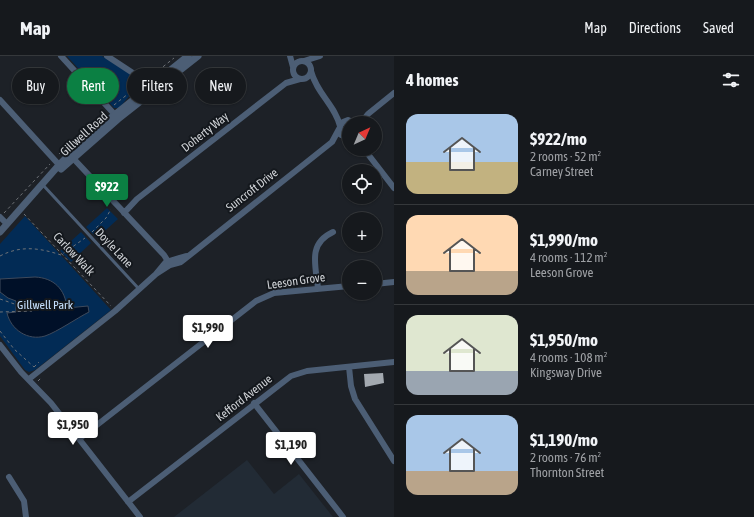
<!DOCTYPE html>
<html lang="en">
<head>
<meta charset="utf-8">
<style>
  :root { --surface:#16191d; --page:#23262a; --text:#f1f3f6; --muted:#9ea0a4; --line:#35383b; --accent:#0b8043 }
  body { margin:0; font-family:"Asap Condensed",sans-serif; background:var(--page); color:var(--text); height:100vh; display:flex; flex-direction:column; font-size:15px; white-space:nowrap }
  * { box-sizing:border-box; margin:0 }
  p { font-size:13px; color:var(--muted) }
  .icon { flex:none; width:22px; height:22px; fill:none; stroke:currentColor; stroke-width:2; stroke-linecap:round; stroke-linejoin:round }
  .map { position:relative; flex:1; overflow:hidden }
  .drawer { display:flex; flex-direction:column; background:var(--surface); width:360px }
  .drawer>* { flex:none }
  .hud { position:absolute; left:12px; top:12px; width:322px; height:36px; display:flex; gap:8px }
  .needle { width:26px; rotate:44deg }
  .controls { position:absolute; left:342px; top:60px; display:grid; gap:8px }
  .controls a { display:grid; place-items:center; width:40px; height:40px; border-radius:50%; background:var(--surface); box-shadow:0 1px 3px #0004,0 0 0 1px var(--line); font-size:20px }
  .price { position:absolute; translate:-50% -34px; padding:0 9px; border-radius:4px; background:#fff; color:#222; font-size:13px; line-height:26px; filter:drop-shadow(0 1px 2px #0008) }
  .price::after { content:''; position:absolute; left:50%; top:24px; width:12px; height:9px; margin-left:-6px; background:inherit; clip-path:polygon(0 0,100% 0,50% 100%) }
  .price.on { background:var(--accent); color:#fff }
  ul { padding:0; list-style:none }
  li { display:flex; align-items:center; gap:12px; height:100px; padding:0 12px }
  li+li { border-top:1px solid var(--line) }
  li span { display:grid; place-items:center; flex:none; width:112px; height:80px; border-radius:12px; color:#555 }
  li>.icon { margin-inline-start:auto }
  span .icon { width:48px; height:48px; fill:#fffc; stroke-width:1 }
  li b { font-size:17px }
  h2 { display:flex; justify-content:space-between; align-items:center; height:48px; padding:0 12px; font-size:17px }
  .pill { padding:0 14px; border-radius:18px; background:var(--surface); box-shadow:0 1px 3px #0004,0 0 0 1px var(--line); font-size:14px; line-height:36px }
  .pill.on { background:var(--accent); color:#fff }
  header { display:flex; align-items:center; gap:24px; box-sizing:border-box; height:56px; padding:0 20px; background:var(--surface); border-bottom:1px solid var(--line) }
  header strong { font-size:19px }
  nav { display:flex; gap:22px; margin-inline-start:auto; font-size:14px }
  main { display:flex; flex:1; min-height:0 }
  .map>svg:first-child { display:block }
</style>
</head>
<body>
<header>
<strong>Map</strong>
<nav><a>Map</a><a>Directions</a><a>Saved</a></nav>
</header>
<main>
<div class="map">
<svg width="394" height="461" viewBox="0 0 394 461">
  <rect width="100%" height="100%" fill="#1d2127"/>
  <path fill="#222b35" d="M247,404L274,438L299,418L333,461H174Z"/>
  <path fill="#022b55" d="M67,0H102L137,22L142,30L141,35L131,38L119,52H114Z
    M107,152L118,163L97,182L86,171Z
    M25,160L111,254L35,314L29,316L25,314L0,280V188Z
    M81,176L91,187L71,206L60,195Z"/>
  <path fill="#001028" stroke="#3e4a5c" d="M35,221C54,222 65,233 67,252L88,250L89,256C77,262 57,276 45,280C28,285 11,274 7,257L16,256V245L8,242L0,236V223Z"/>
  <path fill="#1d2127" d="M16,247L25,251L26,249L30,250L34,255L16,256Z"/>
  <path fill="#a3a9b0" d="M383,317L384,327L365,331L364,318Z"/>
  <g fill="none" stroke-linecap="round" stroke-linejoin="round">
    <path stroke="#6e7277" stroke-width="1" stroke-dasharray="3 3" stroke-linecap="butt" d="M149,22L174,2
      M114,49L138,30
      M99,62L104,58
      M59,98L65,92
      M4,157L50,108
      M24,158L111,250
      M92,176L106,162L111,153
      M0,200C21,189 40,192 61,199L85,182
      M0,243L26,252L27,250L32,255L0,256
      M0,275L14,293L34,311
      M34,311L39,306
      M38,325L42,321"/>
    <path stroke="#4c5e75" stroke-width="3" d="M43,129L139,233"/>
    <path stroke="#4c5e75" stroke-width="6" d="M61,0L117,61
      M107,0L139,21L151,34
      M290,0L293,11
      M293 14a9 9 0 1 1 18 0a9 9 0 1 1-18 0Z
      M304,5L320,0
      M311,15C317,38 335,49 340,70
      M0,44L61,111
      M361,67L368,58L394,37
      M349,82L341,79L340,70L343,66L348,64L355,67
      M364,93L394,132
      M71,100L164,199L169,207
      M124,157L137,143L286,27L300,23
      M0,161L7,168
      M156,218L170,209L181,206L332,86L339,73
      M375,228L394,226
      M318,233C316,210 307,188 333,176
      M0,289L21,316L51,347L140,461
      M349,311L351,330L355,343L394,405
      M29,323L115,255L156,218L166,206L186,200
      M254,347L343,461
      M79,383L256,245L274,237L349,230
      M9,421L24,445L26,461
      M128,446L291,320L307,315L394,306"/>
    <path stroke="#4c5e75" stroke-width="7" d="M61,113L118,63L198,0
      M0,176L59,109L87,81L188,0"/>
  </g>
  <g text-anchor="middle" stroke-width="4" stroke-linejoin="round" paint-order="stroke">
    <g font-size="12" fill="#cfd2d6" stroke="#14181d">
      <text transform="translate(205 76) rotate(-38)" y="4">Doherty Way</text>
      <text transform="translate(84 78) rotate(-42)" y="4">Gillwell Road</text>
      <text transform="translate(252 134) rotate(-38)" y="4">Suncroft Drive</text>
      <text transform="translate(114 192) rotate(47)" y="4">Doyle Lane</text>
      <text transform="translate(74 198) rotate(47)" y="4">Carlow Walk</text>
      <text transform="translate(296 225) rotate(-8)" y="4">Leeson Grove</text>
      <text transform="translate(244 342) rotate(-38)" y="4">Kefford Avenue</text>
    </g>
    <g font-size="12" fill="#c6e0fe" stroke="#14181d">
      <text x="45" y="253">Gillwell Park</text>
    </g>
  </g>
</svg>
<div class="controls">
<a><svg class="needle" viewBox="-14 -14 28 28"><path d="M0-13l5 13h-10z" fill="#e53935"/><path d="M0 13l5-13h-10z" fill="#9ea0a4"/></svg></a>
<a><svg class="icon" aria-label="locate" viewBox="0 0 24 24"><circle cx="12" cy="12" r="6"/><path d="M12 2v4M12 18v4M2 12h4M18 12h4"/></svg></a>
<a>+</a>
<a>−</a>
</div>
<b class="price on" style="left:107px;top:152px">$922</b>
<b class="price" style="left:208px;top:293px">$1,990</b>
<b class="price" style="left:73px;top:390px">$1,950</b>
<b class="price" style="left:291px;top:410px">$1,190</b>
<div class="hud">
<a class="pill">Buy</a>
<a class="pill on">Rent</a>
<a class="pill">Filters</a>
<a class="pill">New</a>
</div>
</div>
<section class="drawer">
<h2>4 homes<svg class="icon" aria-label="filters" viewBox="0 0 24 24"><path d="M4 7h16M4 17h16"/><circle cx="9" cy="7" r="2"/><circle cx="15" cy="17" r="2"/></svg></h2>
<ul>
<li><span style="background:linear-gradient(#a9c7e8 60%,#c2b280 0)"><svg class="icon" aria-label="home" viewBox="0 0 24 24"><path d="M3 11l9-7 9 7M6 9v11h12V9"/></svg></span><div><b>$922/mo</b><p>2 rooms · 52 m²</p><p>Carney Street</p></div></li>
<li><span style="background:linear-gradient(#ffd9b3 70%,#b9a48a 0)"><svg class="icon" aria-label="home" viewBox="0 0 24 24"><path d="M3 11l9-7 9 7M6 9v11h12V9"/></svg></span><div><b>$1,990/mo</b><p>4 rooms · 112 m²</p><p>Leeson Grove</p></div></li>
<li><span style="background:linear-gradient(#dfe7d0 70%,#9aa5b1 0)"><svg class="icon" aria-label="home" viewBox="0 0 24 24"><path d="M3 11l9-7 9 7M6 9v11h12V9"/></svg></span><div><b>$1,950/mo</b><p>4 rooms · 108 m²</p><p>Kingsway Drive</p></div></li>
<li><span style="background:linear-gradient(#a9c7e8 70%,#b9a48a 0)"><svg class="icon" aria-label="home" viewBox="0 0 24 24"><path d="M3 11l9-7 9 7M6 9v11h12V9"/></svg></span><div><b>$1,190/mo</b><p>2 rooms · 76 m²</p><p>Thornton Street</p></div></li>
</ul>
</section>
</main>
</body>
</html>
